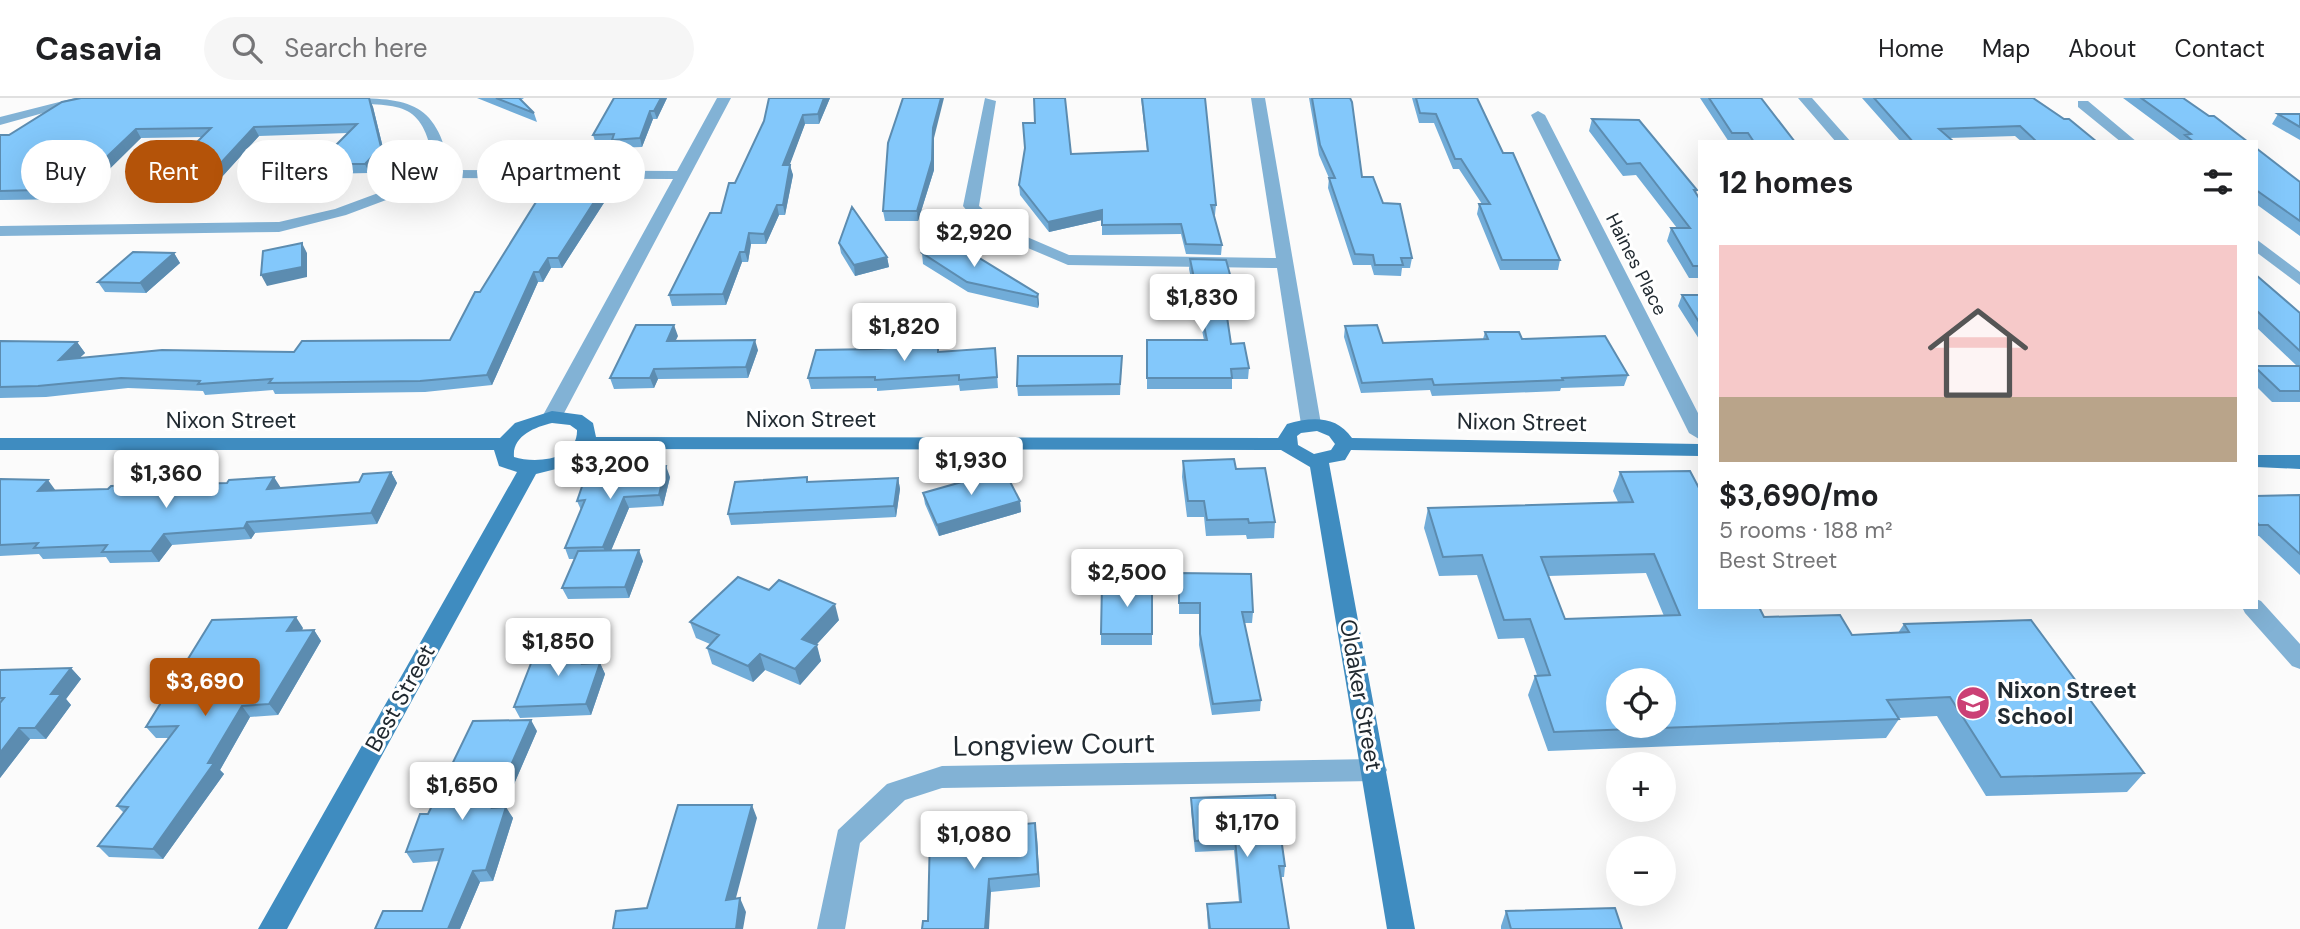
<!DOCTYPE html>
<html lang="en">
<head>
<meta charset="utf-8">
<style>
  :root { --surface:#fff; --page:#f6f6f6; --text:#202124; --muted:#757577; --line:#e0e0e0; --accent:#b45309 }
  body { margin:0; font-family:"DM Sans",sans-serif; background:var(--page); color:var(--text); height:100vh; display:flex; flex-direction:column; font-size:26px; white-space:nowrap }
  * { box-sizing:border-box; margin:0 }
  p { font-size:23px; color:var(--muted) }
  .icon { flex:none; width:38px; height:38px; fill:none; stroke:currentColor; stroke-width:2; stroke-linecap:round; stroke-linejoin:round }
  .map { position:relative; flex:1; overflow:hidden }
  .drawer { position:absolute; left:1698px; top:42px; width:560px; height:469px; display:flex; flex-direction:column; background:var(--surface); border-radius:0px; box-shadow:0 7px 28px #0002 }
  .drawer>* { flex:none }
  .banner { position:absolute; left:21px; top:42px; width:665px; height:63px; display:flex; gap:14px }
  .tools { position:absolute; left:1606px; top:570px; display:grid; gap:14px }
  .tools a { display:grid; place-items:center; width:70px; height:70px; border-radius:50%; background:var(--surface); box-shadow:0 7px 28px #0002; font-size:35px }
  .price { position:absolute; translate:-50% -60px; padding:0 16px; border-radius:7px; background:#fff; color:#222; font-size:23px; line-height:46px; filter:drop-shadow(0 2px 4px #0008) }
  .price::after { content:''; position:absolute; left:50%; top:42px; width:21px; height:16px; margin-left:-10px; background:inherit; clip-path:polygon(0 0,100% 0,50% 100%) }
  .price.current { background:var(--accent); color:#fff }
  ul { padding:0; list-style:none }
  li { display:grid; align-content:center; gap:14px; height:371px; padding:0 21px }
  li span { display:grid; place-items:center; height:217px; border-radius:0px; color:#555 }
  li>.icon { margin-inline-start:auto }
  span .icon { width:126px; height:126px; fill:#fffc; stroke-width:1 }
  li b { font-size:30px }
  h2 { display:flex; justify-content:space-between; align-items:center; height:84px; padding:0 21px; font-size:30px }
  .chip { padding:0 24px; border-radius:32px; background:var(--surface); box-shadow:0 7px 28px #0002; font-size:24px; line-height:63px }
  .chip.current { background:var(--accent); color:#fff }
  header { display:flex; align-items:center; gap:42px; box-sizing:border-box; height:98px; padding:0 35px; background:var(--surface); border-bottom:2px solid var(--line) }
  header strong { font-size:33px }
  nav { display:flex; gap:38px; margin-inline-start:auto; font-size:24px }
  .search { width:490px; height:63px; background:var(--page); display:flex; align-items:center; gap:18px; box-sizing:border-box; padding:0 24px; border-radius:38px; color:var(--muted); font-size:26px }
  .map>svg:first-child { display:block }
</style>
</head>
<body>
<header>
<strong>Casavia</strong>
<div class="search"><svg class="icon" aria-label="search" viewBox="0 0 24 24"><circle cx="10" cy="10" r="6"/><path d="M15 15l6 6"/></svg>Search here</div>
<nav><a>Home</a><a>Map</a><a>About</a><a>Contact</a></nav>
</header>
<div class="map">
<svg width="2300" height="831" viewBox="0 0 2300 831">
  <rect width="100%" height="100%" fill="#fbfbfb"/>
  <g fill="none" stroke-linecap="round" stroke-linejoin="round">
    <path fill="#82b2d5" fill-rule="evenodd" d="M75,0L90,2L0,27V19Z
      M337,0C406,0 437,0 450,72L677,73L717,0H731L562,319L552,325L542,319L673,81L445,80L346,117L279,134L0,138V128L279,124L335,111L435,74C425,5 407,6 342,6L337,5Z
      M985,0L996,3L979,108L1006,130L1069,157L1276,160L1251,0H1265L1321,326L1318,330L1311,332L1301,326L1277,170L1068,167L995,136L973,120L963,108Z
      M1798,0H1812L1851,44H1836Z
      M2078,3H2088L2137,44H2121L2078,9Z
      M1538,13L1545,17L1699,317V341L1689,335L1531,17Z
      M2256,141L2300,174V187L2256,154Z
      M2256,501L2261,503L2300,546V571L2292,568L2245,515L2242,509H2256Z
      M1374,661L1383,664L1387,672L1383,680L1374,683L942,690L905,702L860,745L845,831H817L838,732L887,686L942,668Z"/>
    <path fill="#3f8cc0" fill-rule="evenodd" d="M552,313L582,317L593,325L596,339L1278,340L1287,326C1311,319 1336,317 1352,340L1699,346V358L1351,352L1345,362L1329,365L1415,831H1387L1310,369L1281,352L589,351L572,367L536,376L287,831H258L517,374L499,368L494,352H0V340H500L515,325ZM552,325L570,327L577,332C578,362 536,366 514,359C512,338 535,329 552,325ZM1317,333L1329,338L1335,346L1331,352L1314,356L1298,347L1297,338L1301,335Z
      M2256,357H2300V371L2256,369Z"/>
  </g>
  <path fill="#71acd8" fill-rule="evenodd" d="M369,0L373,9L385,58L369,75L321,76L317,66L348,35L259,38L201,102H154L148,93L202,39L141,40L79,101L0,102V37H9Z
    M477,0H524L521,2L534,15L537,24Z
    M614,0H667L657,21H653L642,49L614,50L613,45L596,46L593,37Z
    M769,0H830L819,26H805L789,67L793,77L785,117H779L766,146H751L748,164H742L726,207L672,208L669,197L721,115L764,23Z
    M1141,0H1205L1216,107L1215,117H1213L1222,147L1221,157L1186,156L1181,136L1102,137V122L1049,134L1020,97L1019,87L1071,56L1147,53Z
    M1309,0H1350L1362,79L1383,105L1412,160L1410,170H1402L1401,178L1374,177L1371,167H1353L1328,90L1329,80L1319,57Z
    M1412,0H1477L1503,55L1560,162L1558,172H1500L1477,116L1479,106H1482L1459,71H1453L1434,25H1419Z
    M1700,0H1761L1795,44H1729Z
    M1862,0H2033L2097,44H2022L2015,38L1949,40L1954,44H1901Z
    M2123,0H2183L2248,44H2181V43Z
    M2278,16H2300V42L2272,26Z
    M1592,21L1697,92L1696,95L1699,100V180H1689L1667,143L1671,130H1677L1636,77L1623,78L1589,33Z
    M934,40V72L918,123H885L883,113Z
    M2256,50L2300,84V138L2256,106Z
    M605,87L609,97L562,170H551L543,184H538L492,287L425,294L275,296L273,292L205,297L203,293L128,290L46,299L0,300V243L77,244L85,255L79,260L294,254L450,242L480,194L555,96Z
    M839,145L887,159L889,169L855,178L841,155Z
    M174,155L180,165L146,195L105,194L98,184Z
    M922,155L1038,196L1039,206L1038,210L968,194L923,166Z
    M1190,161L1234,191V201L1224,202L1231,246L1249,270L1248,281H1232V291H1147V242H1204L1189,171Z
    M2256,177L2300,215V304H2272L2256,288V268H2297L2256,229Z
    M1682,197H1699V241L1678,208Z
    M1345,228L1383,245L1483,241L1485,234L1522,241L1628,277L1624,288L1561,290L1560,293L1432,298L1430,292L1361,295L1344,239Z
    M678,238L675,243L758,252L748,280L658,281L654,290L614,291L610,280Z
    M938,245L939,254L996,261L998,290L960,293L959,287L877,293V290L811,291L808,280L878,251Z
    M1122,258L1120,297L1018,298L1017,288Z
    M1183,363L1236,371L1275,424L1274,440L1247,441L1246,437L1206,438L1204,419H1187L1182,379Z
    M391,374L397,385L377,426L255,435L251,441L172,447L159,464L110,465L106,459L43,461L39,456L0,458V381L56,393L281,390L359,384Z
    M1620,374L1764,519L1852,537L1898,535L1904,526L2144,675L2127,694L1986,698L1937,618L1898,620L1899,621L1886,640L1548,653L1528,597L1535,578L1537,577L1524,540L1498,541L1477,477L1439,478L1424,430L1428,410L1618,404L1613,393ZM1646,475L1664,518L1565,521L1548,478Z
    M670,379L663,408L629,410L611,452L643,463L629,500L568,501L562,490L575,461H569L565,450L581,412L577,403Z
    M807,379L808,384L898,380L900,391L896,419L731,427L728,416Z
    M923,395L1020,403L1021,414L939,438L925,406Z
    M2300,397V477L2259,438H2256V398Z
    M1179,475L1253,514L1252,525H1244L1261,602L1260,613L1212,617L1199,547L1200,516H1179Z
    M1152,486V547H1101V536Z
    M839,522L816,547L821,563L800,587L765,572L753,584L712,566L707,550L710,546L696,540L690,524Z
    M303,530L302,533L314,532L321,543L278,617L250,619L220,672L224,676L163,761L109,759L98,748L124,715L117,708L169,640H156L146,629Z
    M593,559L591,566L600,565L605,576L591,617L520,620L514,609Z
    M71,570L81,581L66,601L71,607L46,641H30L0,680V572Z
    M537,633L504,709L513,720L493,783L480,784L460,831H375L422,813L439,763L413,765L406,754L428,716Z
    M1191,700L1285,768L1284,779H1281L1289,831H1208L1207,816V806L1239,804L1234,752L1195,754L1191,711Z
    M1037,739L1040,789L991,794L928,823Z
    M1506,813L1622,831H1501V828Z"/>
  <path fill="#5c8cb0" d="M369,0L373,9L385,58L369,75L365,66Z
    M661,0H667L657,21L654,13Z
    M824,0H830L819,26L818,16Z
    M941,0H944L934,40V72L918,123L917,113L933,30Z
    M650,13L653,21L642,49L640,40Z
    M803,17L805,26L786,77L783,67Z
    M254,29L259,38L201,102L195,93Z
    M136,31L141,40L79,101L73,91Z
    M790,67L793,77L785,117L783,107Z
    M605,87L609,97L562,170L558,160Z
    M777,107L779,117L766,146L764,136Z
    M1102,112V122L1049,134L1048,124Z
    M749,135L751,146L748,164L745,154Z
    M302,145L307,155V179L267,188L261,177Z
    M740,154L742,164L726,207L723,196Z
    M174,155L180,165L146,195L140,185Z
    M887,159L889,169L855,178L854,167Z
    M548,160L551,170L543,184L539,174Z
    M534,174L538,184L492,287L487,277Z
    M1038,196L1039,206L1038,210L1037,199Z
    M674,227L678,238L670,254L667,243Z
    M755,242L758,252L748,280L746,269Z
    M77,244L85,255L66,273L59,262Z
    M654,271L658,281L654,290L650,280Z
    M666,368L670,379L663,408L659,397Z
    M391,374L397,385L377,426L371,415Z
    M274,379L281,390L267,391Z
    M898,380L900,391L896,419L894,408Z
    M48,382L56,393H38Z
    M624,399L629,410L608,460L603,449Z
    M1020,403L1021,414L939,438L937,427Z
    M247,424L255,435L251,441L244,430Z
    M164,436L172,447L159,464L151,453Z
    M639,452L643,463L629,500L625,489Z
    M835,506L839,522L807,557L802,541Z
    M296,519L303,530L295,544L287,533Z
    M314,532L321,543L278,617L269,606Z
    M817,547L821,563L800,587L795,571Z
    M588,548L593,559L587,577L582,566Z
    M760,556L765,572L753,584L748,568Z
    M600,565L605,576L591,617L586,606Z
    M71,570L81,581L66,601L71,607L46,641L35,630L51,596Z
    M242,608L250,619L220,672L224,676L163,761L153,751L208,665Z
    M531,622L537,633L499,721L492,710Z
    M19,630L30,641L0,680V655Z
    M752,707L757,720L732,815L726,802Z
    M506,709L513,720L493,783L486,772Z
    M1035,725L1037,739L1040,789L1038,776Z
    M473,773L480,784L460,831H448Z
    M989,781L991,794L989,831H985Z
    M740,800L746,814L743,831H736Z"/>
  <path fill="#83c8fb" stroke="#5c8cb0" stroke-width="2" fill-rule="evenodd" d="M81,0H369L381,49L365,66H317L357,26L254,29L195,93H148L211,30L136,31L73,91L0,93V37H9L62,4Z
    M496,0H519L534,15Z
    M614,0H661L654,13H650L640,40L612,42L614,36L593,37Z
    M769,0H824L818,16L803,17L783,67H790L783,107H777L764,136L749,135L745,154H740L723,196L669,197L710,115H721L729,85H735L764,23Z
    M903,0H941L933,30L932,62L917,113H883L888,45Z
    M1034,0H1065L1071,56L1148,53L1142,0H1205L1216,107H1211L1222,147L1186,146L1181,126L1102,127V112L1048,124L1019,87L1025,50L1023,25H1035Z
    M1312,0H1350L1352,4L1362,79H1373L1383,105L1400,106L1412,160H1401L1403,167H1375L1373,157L1355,156L1329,80H1335L1320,47Z
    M1416,0H1477L1503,55H1513L1560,162H1502L1479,106H1490L1461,61H1455L1436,16L1420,15Z
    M1709,0H1761L1795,44H1754L1748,35H1732Z
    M1874,0H2033L2064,21H2069L2097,44H2037L2020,28L1939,31L1954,44H1913Z
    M2141,0H2183L2209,18H2214L2248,44H2194L2185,37L2191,36Z
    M2278,16H2300V29Z
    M1592,21L1639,22L1697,92H1694L1699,100V168H1693L1671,130H1690L1640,65L1627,66Z
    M2256,50L2300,84V123L2256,92Z
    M561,87H605L558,160H548L539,174H534L487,277L420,283L269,285L272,281L198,286L200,283L121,280L38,288L0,289V243L77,244L59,262L162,252L294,254L302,243L450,242L475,194H480L541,96H555Z
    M852,109L887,159L854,167L839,145Z
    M950,142L1038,196L1037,199L967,184L922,155Z
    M302,145V169L261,177L263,153Z
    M133,154L174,155L140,185L98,184Z
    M1190,161L1226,162L1234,191L1223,192L1231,246L1244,245L1249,270L1231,271L1232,280H1147V242H1207Z
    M2256,177L2300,215V253L2256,212Z
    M1682,197H1699V224Z
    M636,227H674L667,243L755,242L746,269L654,271L650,280H610Z
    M1377,227L1383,245L1488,241L1485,234H1519L1522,241L1605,238L1628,277L1562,280L1563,282L1434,287L1432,281L1362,285L1345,228Z
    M938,245V254L995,250L997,279L959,282V277L875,282V279L808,280L816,252L878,251Z
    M1018,258H1122L1120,286L1017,288Z
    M2256,268H2300V293H2280L2256,270Z
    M1234,361L1236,371L1265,370L1275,424L1249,425L1248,421L1207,422L1204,403H1188L1183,363Z
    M666,368L659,397L624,399L603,449L565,450L585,402L577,403L587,374Z
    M1004,372L1020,403L937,427L923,395Z
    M1690,373L1699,390V509H1759L1764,519L1840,517L1852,537L1909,534L1904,526L2031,522L2144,675L2001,679L1950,599L1887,602L1899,621L1554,634L1535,578L1550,577L1530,521L1504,522L1482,457L1443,459L1428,410L1633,404L1620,374ZM1654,456L1680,517L1565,521L1541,459ZM1619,583H1664V628H1619Z
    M391,374L371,415L247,424L244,430L164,436L151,453L102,454L107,447L34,450L38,445L0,447V381L48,382L38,393L108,391L111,388L227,385L229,382L274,379L267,391L359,384L363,376Z
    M807,379V384L898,380L894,408L728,416L735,384Z
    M2300,397V456L2268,427H2259L2256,423V398Z
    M639,452L625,489L562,490L578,453Z
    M1179,475L1251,476L1253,514H1242L1261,602L1213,606L1200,536V505H1179Z
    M738,479L769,492L779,482L835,506L802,541L817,547L795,571L760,556L748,568L707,550L719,537L690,524Z
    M1102,485L1152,486V536H1101Z
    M296,519L287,533L314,532L269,606L242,608L208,665H214L153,751L98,748L128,709L117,708L178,628L146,629L212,522Z
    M588,548L582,566L600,565L586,606L514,609L537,550Z
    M71,570L51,596H61L35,630H19L0,655V605L4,600H0V572Z
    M531,622L492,710L506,709L486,772L473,773L448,831H375L383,813H422L443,751L406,754L420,716H428L473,623Z
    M1275,697L1285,768H1279L1289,831H1210L1207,806L1241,804L1235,741L1195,743L1191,700Z
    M678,707H752L726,802L740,800L736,831H613L616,813L647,810Z
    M1035,725L1038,776L989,781L985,831H922L923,823H928L930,735Z
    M1615,810L1622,831H1511L1506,813Z"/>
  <defs>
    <g id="school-disc" transform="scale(1.75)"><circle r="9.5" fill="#cb4075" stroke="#fff"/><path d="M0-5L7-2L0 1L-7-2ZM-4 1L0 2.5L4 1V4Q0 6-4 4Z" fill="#fff"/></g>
  </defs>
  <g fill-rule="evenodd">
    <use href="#school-disc" x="1973" y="605"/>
  </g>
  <g text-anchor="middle" stroke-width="6" stroke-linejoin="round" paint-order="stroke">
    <g font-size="19" fill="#212a31" stroke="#fff">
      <text transform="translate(1637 166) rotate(63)" y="7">Haines Place</text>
    </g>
    <g font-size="23" fill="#212a31" stroke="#fff">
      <text x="811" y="329">Nixon Street</text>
      <text x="231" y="330">Nixon Street</text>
      <text transform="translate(1522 324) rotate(1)" y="8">Nixon Street</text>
      <text transform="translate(1361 597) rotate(80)" y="8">Oldaker Street</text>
      <text transform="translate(400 600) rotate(-61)" y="8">Best Street</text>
    </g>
    <g font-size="23" font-weight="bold" fill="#212a31" stroke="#fff" text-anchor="start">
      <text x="1997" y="600">Nixon Street<tspan x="1997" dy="26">School</tspan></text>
    </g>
    <g font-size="28" fill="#212a31" stroke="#fff">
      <text transform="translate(1054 646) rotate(-1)" y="10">Longview Court</text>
    </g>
  </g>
</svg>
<div class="tools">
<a><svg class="icon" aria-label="locate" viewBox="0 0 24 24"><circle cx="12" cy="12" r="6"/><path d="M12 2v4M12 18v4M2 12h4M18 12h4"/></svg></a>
<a>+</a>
<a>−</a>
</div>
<b class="price" style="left:974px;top:171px">$2,920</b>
<b class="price" style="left:1202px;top:236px">$1,830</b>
<b class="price" style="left:904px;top:265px">$1,820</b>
<b class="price" style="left:971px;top:399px">$1,930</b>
<b class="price" style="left:610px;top:403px">$3,200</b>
<b class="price" style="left:166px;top:412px">$1,360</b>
<b class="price" style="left:1127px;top:511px">$2,500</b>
<b class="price" style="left:558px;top:580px">$1,850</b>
<b class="price current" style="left:205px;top:620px">$3,690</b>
<b class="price" style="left:462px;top:724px">$1,650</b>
<b class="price" style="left:1247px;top:761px">$1,170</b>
<b class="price" style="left:974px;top:773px">$1,080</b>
<div class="banner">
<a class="chip">Buy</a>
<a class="chip current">Rent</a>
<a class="chip">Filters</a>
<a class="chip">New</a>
<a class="chip">Apartment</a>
</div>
<section class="drawer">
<h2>12 homes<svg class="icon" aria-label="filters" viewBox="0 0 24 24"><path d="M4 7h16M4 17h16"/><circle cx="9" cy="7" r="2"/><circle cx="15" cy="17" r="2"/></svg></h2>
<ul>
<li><span style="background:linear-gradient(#f6c9c9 70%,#b9a48a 0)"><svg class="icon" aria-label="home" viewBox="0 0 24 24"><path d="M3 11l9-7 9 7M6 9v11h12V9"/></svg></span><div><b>$3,690/mo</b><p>5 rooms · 188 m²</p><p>Best Street</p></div></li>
</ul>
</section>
</div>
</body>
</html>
